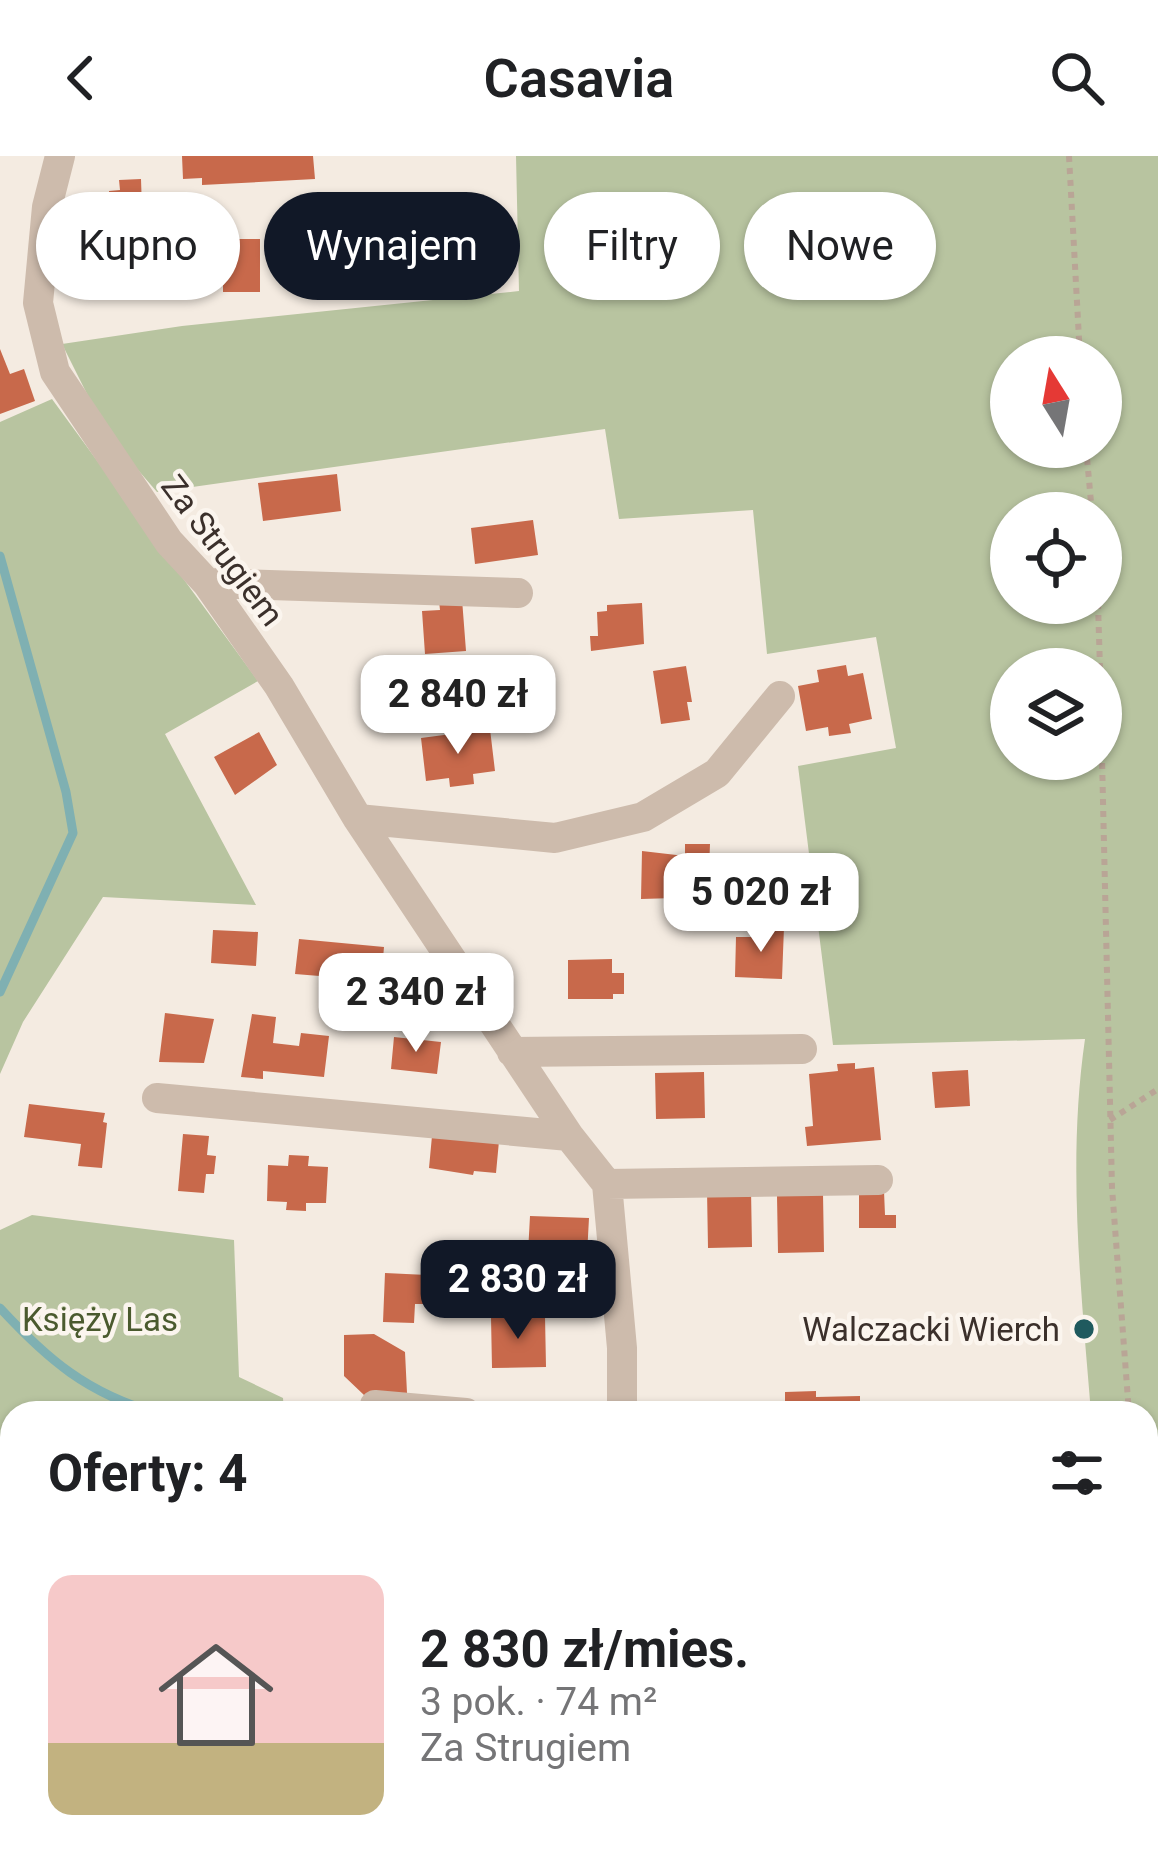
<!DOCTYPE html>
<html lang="pl">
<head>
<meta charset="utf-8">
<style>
  :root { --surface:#fff; --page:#f2f2f2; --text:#202124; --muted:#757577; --accent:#111827 }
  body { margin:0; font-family:Roboto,sans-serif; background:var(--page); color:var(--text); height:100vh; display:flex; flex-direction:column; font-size:45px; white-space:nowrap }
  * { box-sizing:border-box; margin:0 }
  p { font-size:39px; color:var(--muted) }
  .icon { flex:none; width:66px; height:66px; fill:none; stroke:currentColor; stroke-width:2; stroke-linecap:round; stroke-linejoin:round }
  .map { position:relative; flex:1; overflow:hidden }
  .drawer { position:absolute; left:0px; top:1245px; width:1158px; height:471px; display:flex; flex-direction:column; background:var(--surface); border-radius:36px 36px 0 0; box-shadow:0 3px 9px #0004 }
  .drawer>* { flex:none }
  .top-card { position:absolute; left:36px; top:36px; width:1086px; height:108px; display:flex; gap:24px }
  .needle { width:78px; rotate:349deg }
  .buttons { position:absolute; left:990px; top:180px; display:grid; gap:24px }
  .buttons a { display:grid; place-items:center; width:132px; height:132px; border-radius:50%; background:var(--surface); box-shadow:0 3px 9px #0004; font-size:60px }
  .price { position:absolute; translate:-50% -102px; padding:0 27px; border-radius:24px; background:#fff; color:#222; font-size:39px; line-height:78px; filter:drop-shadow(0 3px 6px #0008) }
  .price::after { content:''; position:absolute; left:50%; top:72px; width:36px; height:27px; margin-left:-18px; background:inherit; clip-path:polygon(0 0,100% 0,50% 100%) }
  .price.active { background:var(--accent); color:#fff }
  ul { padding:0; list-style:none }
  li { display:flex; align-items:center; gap:36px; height:300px; padding:0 48px }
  li span { display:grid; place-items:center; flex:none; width:336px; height:240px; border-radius:24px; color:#555 }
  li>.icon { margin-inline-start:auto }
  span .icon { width:144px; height:144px; fill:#fffc; stroke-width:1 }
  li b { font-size:51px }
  h2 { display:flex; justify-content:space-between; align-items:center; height:144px; padding:0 48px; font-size:51px }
  .chip { padding:0 42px; border-radius:54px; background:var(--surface); box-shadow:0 3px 9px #0004; font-size:42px; line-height:108px }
  .chip.active { background:var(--accent); color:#fff }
  header { display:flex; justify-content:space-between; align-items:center; height:156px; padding:0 48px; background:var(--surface); font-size:54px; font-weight:600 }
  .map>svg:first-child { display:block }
</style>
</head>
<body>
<header><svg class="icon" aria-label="back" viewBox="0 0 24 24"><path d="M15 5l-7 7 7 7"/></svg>Casavia<svg class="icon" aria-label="search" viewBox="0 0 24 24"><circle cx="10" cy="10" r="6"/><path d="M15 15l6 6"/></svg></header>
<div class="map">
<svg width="1158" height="1715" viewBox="0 0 1158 1715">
  <rect width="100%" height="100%" fill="#f4ebe1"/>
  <path fill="#b8c4a0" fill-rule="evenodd" d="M516,0H1158V1715H1100L1101,1704H1146V1257H1091C1081,1133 1067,1007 1085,883L833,889L798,610L896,592L876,481L767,498L753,354L619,363L605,273L157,336L107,278L62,188L182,170L519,135ZM1011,201H1101V291H1011ZM1011,357H1101V447H1011ZM1011,513H1101V603H1011Z
    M52,243L258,525L165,578L256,749L103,741L23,866L0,918V266Z
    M32,1059L234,1084L239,1221L283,1242L284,1257H12V1704H230L228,1715H0V1074Z"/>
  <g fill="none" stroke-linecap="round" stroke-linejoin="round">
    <path stroke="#7fb0b2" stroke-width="9" d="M0,400L66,636L73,677L0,836
      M0,1152C48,1204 87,1237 156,1257
      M0,1307L12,1324
      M0,1396L12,1368
      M0,1435L2,1471L12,1484
      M175,1704L183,1715"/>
  </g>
  <path fill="#c8694b" d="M182,0H313L315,23L202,29V22L183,23Z
    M141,23L142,53L109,54V35L120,34L119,24Z
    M217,83H260V136H223V117H217Z
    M156,90L157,124H133V117L116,118L117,139L93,140L91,93Z
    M0,193L10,218L24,213L35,245L0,258Z
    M337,318L341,355L263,365L258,327Z
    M533,364L538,399L475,408L471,372Z
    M462,443L466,495L425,498L422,455L440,454L439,445Z
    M642,447L644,488L591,495L590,480H598L597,456L607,455V449Z
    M846,509L848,520L863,517L872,563L849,568L851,577L829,580L828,571L806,575L798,530L819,526L817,514Z
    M686,510L692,546H687L690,564L661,568L653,515Z
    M490,573L495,615L473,618L474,628L450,631L449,622L426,625L421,582Z
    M259,576L277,609L235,639L214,601Z
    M685,688H710L708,741L641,743L642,695L685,700Z
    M760,770L784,771L782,823L735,821L736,781H760Z
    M213,774L258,776L256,810L211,807Z
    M299,783L384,791L381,825L295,818Z
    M612,803V817H624V838H613V843H568V804Z
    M165,857L214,863L204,907L159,906Z
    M252,858L276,861L273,887L299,890L301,877L329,880L324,921L263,915V923L241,921Z
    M394,881L441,886L437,918L391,913Z
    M855,907V913L874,911L881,984L807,990L805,971L813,970L809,918L838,915L837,908Z
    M968,914L970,950L935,952L932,916Z
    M704,916L705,962L656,963L655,917Z
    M29,948L105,957L103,966L107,967L102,1012L78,1010L81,988L24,981Z
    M183,978L209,980L207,999L216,1000L214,1018H206L204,1037L178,1035Z
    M432,980L499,985L496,1017L474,1015L473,1019L429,1012Z
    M289,999L309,1000L308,1010L328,1011L326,1047H306V1055L286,1054L287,1046L267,1045L268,1009L288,1010Z
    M751,1033L752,1091L708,1092L707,1034Z
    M859,1035H884L885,1059H896V1072H859Z
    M823,1038L824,1096L778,1097L777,1040Z
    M530,1060L589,1062L587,1099L528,1097Z
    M385,1117L427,1119L423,1148H415L414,1167L383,1166Z
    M545,1160L546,1211L492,1212L491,1161Z
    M374,1178L405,1196L407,1237L364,1239L344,1220V1179Z
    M816,1235V1241L860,1240V1257H762L761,1251H785V1236Z
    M679,1704H723L722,1715H679Z
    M812,1704H839L840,1715H813Z
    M1025,1704H1046V1715H1025Z"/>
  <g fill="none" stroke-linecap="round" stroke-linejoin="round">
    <path stroke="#b9a596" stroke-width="6" stroke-dasharray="6 6" stroke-linecap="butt" d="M1069,0L1080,201
      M1086,291L1092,357
      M1098,447L1100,513
      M1101,559L1112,1032L1129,1257
      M1110,964L1158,933
      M1133,1715V1704"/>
    <path stroke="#cdbbac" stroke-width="30" d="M60,0L47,51L38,147L55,216L169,386L207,427L279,530L358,663L569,980L607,1028L622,1192V1257
      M207,427L518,437
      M358,663L555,682L643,661L717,617L780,540
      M512,896L802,893
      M157,942L569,980
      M607,1028L878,1024
      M374,1257L375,1249L466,1257
      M621,1715V1704"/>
  </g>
  <circle fill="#1f5a5e" stroke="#fbf5ee" stroke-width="4.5" cx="1084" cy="1173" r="12"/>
  <g text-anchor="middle" stroke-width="9" stroke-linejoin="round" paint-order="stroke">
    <g font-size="33" fill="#3b302b" stroke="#fbf5ee">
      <text transform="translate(223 394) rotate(53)" y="12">Za Strugiem</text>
    </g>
    <g font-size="33" fill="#4a5a2e" stroke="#fbf5ee">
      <text x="100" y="1175">Księży Las</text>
    </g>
    <g font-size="33" fill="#3b302b" stroke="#fbf5ee" text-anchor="end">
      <text x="1060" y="1185">Walczacki Wierch</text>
    </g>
  </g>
</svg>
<div class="buttons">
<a><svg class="needle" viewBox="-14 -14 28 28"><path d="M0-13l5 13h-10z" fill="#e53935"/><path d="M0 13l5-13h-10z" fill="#757577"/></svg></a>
<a><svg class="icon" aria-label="locate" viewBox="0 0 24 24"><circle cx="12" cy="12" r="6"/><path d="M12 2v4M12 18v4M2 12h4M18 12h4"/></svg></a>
<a><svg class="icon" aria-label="layers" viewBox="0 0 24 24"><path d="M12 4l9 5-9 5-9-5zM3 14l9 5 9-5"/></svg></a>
</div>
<b class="price" style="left:458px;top:601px">2 840 zł</b>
<b class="price" style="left:761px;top:799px">5 020 zł</b>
<b class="price" style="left:416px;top:899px">2 340 zł</b>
<b class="price active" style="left:518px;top:1186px">2 830 zł</b>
<div class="top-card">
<a class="chip">Kupno</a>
<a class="chip active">Wynajem</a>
<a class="chip">Filtry</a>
<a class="chip">Nowe</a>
</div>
<section class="drawer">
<h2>Oferty: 4<svg class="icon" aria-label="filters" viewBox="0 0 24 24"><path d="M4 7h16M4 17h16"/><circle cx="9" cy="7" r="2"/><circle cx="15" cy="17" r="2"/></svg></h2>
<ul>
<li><span style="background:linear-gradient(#f6c9c9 70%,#c2b280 0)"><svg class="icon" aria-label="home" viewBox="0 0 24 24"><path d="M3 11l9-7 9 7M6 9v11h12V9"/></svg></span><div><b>2 830 zł/mies.</b><p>3 pok. · 74 m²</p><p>Za Strugiem</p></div></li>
</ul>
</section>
</div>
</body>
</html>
